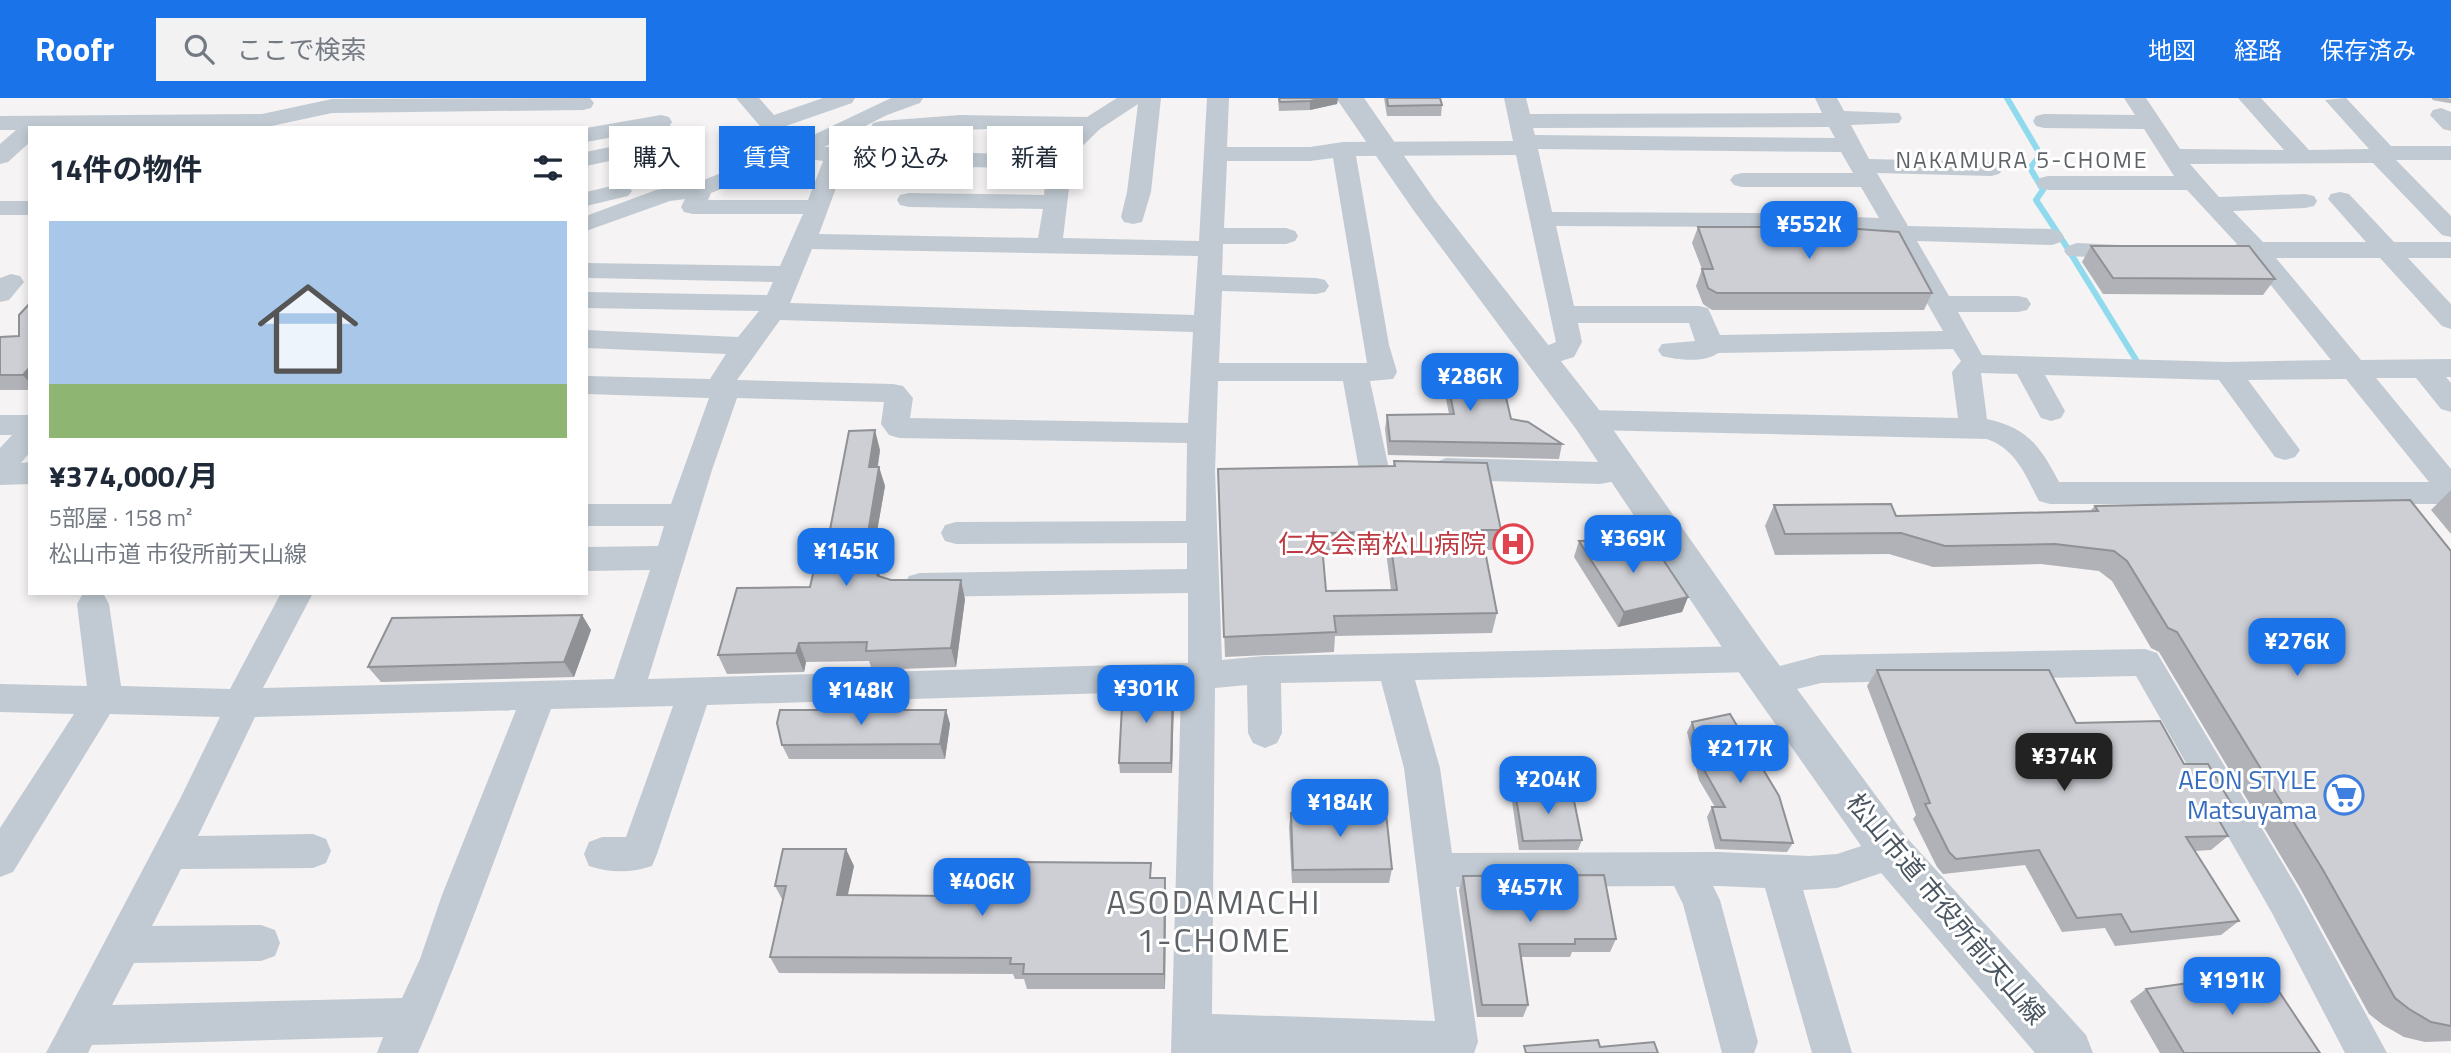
<!DOCTYPE html>
<html lang="ja">
<head>
<meta charset="utf-8">
<style>
  :root { --surface:#fff; --page:#f2f2f3; --text:#1f2937; --muted:#747a83; --accent:#1a73e8 }
  body { margin:0; font-family:"Titillium Web","Noto Sans JP",sans-serif; background:var(--page); color:var(--text); height:100vh; display:flex; flex-direction:column; font-size:26px; white-space:nowrap }
  * { box-sizing:border-box; margin:0 }
  p { font-size:23px; color:var(--muted) }
  .icon { flex:none; width:38px; height:38px; fill:none; stroke:currentColor; stroke-width:2; stroke-linecap:round; stroke-linejoin:round }
  .map { position:relative; flex:1; overflow:hidden }
  .sheet { position:absolute; left:28px; top:28px; width:560px; height:469px; display:flex; flex-direction:column; background:var(--surface); border-radius:0px; box-shadow:0 4px 10px #0003 }
  .sheet>* { flex:none }
  .guide { position:absolute; left:609px; top:28px; width:665px; height:63px; display:flex; gap:14px }
  .price { position:absolute; translate:-50% -60px; padding:0 16px; border-radius:14px; background:var(--accent); color:#fff; font-size:23px; line-height:46px; filter:drop-shadow(0 2px 4px #0008) }
  .price::after { content:''; position:absolute; left:50%; top:42px; width:21px; height:16px; margin-left:-10px; background:inherit; clip-path:polygon(0 0,100% 0,50% 100%) }
  .price.selected { background:#222; color:#fff }
  ul { padding:0; list-style:none }
  li { display:grid; align-content:center; gap:14px; height:371px; padding:0 21px }
  li span { display:grid; place-items:center; height:217px; border-radius:0px; color:#555 }
  li>.icon { margin-inline-start:auto }
  span .icon { width:126px; height:126px; fill:#fffc; stroke-width:1 }
  li b { font-size:30px }
  h2 { display:flex; justify-content:space-between; align-items:center; height:84px; padding:0 21px; font-size:30px }
  .tag { padding:0 24px; border-radius:0px; background:var(--surface); box-shadow:0 4px 10px #0003; font-size:24px; line-height:63px }
  .tag.selected { background:var(--accent); color:#fff }
  header { display:flex; align-items:center; gap:42px; box-sizing:border-box; height:98px; padding:0 35px; background:var(--accent); color:#fff }
  header strong { font-size:33px }
  nav { display:flex; gap:38px; margin-inline-start:auto; font-size:24px }
  .search { width:490px; height:63px; background:var(--page); display:flex; align-items:center; gap:18px; box-sizing:border-box; padding:0 24px; border-radius:0px; color:var(--muted); font-size:26px }
  .map>svg:first-child { display:block }
</style>
</head>
<body>
<header>
<strong>Roofr</strong>
<div class="search"><svg class="icon" aria-label="search" viewBox="0 0 24 24"><circle cx="10" cy="10" r="6"/><path d="M15 15l6 6"/></svg>ここで検索</div>
<nav><a>地図</a><a>経路</a><a>保存済み</a></nav>
</header>
<div class="map">
<svg width="2451" height="955" viewBox="0 0 2451 955">
  <rect width="100%" height="100%" fill="#f5f3f3"/>
  <g fill="none" stroke-linecap="round" stroke-linejoin="round">
    <path stroke="#90daee" stroke-width="6" d="M2007,0L2037,51
      M2038,53V60L2030,70L2043,92L2036,102L2061,140
      M2063,143L2138,265"/>
    <path fill="#c1cad2" fill-rule="evenodd" d="M590,0L594,5L591,10L583,12L332,15L262,30H30V44L8,64L0,66V46L16,32H0V18L262,16L332,1Z
      M736,0H759L774,17L823,0H855L852,5L786,28L805,41L891,0H923L920,5L887,17L824,49H862L873,25L881,23L960,17L1087,19L1117,0H1161L1151,94L1142,124L1133,126L1124,124L1121,119L1127,94L1138,6L1100,31L1073,57L1063,140L1199,143L1207,0H1229L1227,49H1310L1343,44L1513,43L1504,0H1526L1530,16L1822,15L1815,0H1837L1844,13L1899,15L1902,20L1899,25L1851,27L1869,61L1991,64L1999,66L2003,71L1999,76L1991,78L1877,75L1908,128L2052,131L2061,134L2064,139L2061,144L2052,147L1917,143L1949,198H2018L2027,200L2031,206L2027,212L2018,214H1958L1982,257L2227,264L2331,262L2249,160L2234,157L2230,152L2237,146L2187,92H2048L2040,90L2036,85L2040,80L2048,78H2174L2144,31L2044,30L2036,28L2033,23L2036,18L2044,16L2135,17L2124,0H2146L2180,51L2284,52L2238,0H2261L2309,52L2369,51L2325,2L2346,0L2391,48H2451V62H2396L2451,118V139L2442,137L2373,65L2190,66L2219,99L2305,96L2314,98L2317,103L2314,108L2305,110L2233,113L2263,144H2366L2328,101L2331,96L2340,94L2349,96L2394,144H2451V160H2408L2451,206V231L2442,228L2380,160H2276L2361,262L2451,261V279H2446L2451,285V314L2441,311L2416,280H2376L2451,371V406H2050L2039,403C2025,377 2017,352 1987,341L1588,332L1578,329L1574,322L1578,315L1588,312L1958,320L1952,274L1961,263L1953,251L1718,255C1705,265 1678,262 1662,258L1658,252L1662,246L1695,243L1689,225H1578L1582,244L1574,259L1542,269L1532,266L1528,260L1532,254L1556,244L1516,57L1356,58L1389,247L1397,274L1393,281L1370,283L1389,371L1384,378L1374,382L1364,378L1359,371L1343,283H1218L1215,373L1222,562L1264,558L1752,548L1764,552L1769,561L1764,570L1752,574L1415,582L1440,670L1452,755L1719,754L1809,758L1837,756L1892,738L1905,743L1910,755L1905,767L1837,790L1803,792L1852,955H1812L1765,790L1719,788H1713L1720,802L1758,944L1754,955H1722L1683,806L1674,788L1456,789L1478,944L1474,955H1171L1181,593L707,607L657,756L652,768C632,775 609,775 589,768L584,756L589,744L602,739H626L673,608L551,611C507,726 467,843 418,955H377L383,939L92,947L88,955H46L180,701L220,619L110,616L13,774L0,779V730L74,616L0,614V586L87,588L77,506L82,497H104L109,506L121,588L230,591L281,495H313L263,590L614,581L650,472L586,473V449L658,448L664,428H586V406H671L709,300L586,296V278L710,281L726,256L586,250V232L738,239L759,213L586,210V194L767,197L773,184L590,180L586,179V165L780,168L803,116H693L684,114L681,109L685,101L670,103L586,133V118L656,92L696,85L787,49L766,35ZM1829,29L1835,40L1535,37L1533,30ZM986,31L1072,32L1049,57L973,55L957,49H885L890,36ZM1538,51L1841,54L1853,75H1742L1734,77L1730,82L1734,87L1742,89H1861L1879,120L1757,115L1552,114ZM802,60L823,63L808,102H708L711,95ZM1333,60L1367,265H1219L1222,193L1316,196L1325,194L1329,188L1325,182L1316,180L1222,177L1223,146H1286L1295,143L1298,138L1295,133L1286,130H1224L1227,63H1310ZM846,63H953L969,69L1046,71L1044,97L909,95L900,97L897,102L900,107L909,109L1043,111L1038,140L819,136ZM1556,128L1757,129L1887,135L1943,233L1720,237L1708,210L1699,208H1574ZM812,151L1198,158L1194,217L790,205ZM780,222L1193,234L1188,325L910,320L913,300L903,288L893,286L737,282ZM1981,275L2017,276L2041,320L2051,323L2061,320L2065,313L2045,277L2219,282L2275,359L2285,362L2295,359L2300,352L2248,282L2346,281L2429,384H2059C2040,348 2028,330 1987,321ZM737,300L884,304L881,326L889,337L899,340L1187,345L1186,423L956,424L945,427L941,435L945,443L956,446L1187,445V471L920,475L909,478L904,487L909,496L920,499L1188,495V565L648,581L712,372ZM1381,583L1404,670L1435,923L1212,916L1215,590L1247,587L1248,635L1253,645L1265,650L1277,645L1282,635L1281,585ZM516,612L442,797L420,861L402,900L112,907L134,865L261,863L275,858L280,845L275,832L261,827L152,828L181,771L313,770L326,765L331,753L326,741L313,736L198,738L255,619Z
      M2441,10L2451,14V33L2443,31L2430,17L2433,12Z
      M661,17L669,19L672,24L669,29L586,44V30Z
      M671,36L679,38L682,43L679,48L586,68V54Z
      M620,86L628,88L632,93L628,98L586,108V94Z
      M0,103H30V117H0Z
      M2077,145L2141,148L2145,153L2141,158L2132,161L2068,158L2064,153L2068,148Z
      M11,176L20,178L24,184L9,202L0,204V180Z
      M0,317H30V354L21,365L30,364V386L0,387V350L12,337H0Z
      M1446,360L1600,364L1623,362L1633,366L1638,373L1633,380L1600,386L1446,382L1436,378L1431,371L1436,364Z
      M2145,551L2157,555L2298,791L2387,955H2345L2272,815L2136,578L1821,585L1769,598L1757,594L1752,584L1757,574L1821,557Z"/>
    <path fill="#c1cad2" fill-rule="evenodd" d="M1336,0H1364L1434,101L1600,313L1766,549L1908,741L2086,937L2093,955H2035L1876,769L1738,573L1576,331L1414,113Z"/>
    <path stroke="#b5b8bd" stroke-width="4.5" d="M2434,0L2451,3"/>
  </g>
  <path fill="#b0b2b7" fill-rule="evenodd" d="M1278,0H1338L1337,6L1310,12L1279,13Z
    M1384,0H1440L1442,7L1441,18H1387Z
    M1698,129L1932,195L1924,212H1712L1703,206L1696,188L1702,171L1692,145Z
    M2091,148L2275,181L2263,197L2103,196L2082,164Z
    M30,205V292H0V239L19,238Z
    M1444,266L1511,321L1562,346L1559,361L1388,357L1385,331L1387,317L1449,316L1442,281Z
    M880,352L878,369H879L885,388L876,439L881,454L878,472L880,479L965,501L956,569L872,572L869,563L806,564L804,574L727,576L718,557L810,489Z
    M1394,363L1501,432L1497,452H1485L1497,515L1492,535L1335,538L1334,554L1225,559L1218,371L1393,368ZM1386,454L1391,492L1326,493L1323,455Z
    M2451,392V436L2431,412Z
    M1774,407L1896,418L2090,413L2095,408L2451,453V943L2425,944L2404,939L2383,927L2369,916L2300,790L2159,554L2151,550L2112,483L2099,473L2041,466L1933,469L1889,456L1775,457L1765,428Z
    M1579,443L1634,459L1688,499L1682,514L1618,529L1574,459Z
    M582,517L591,532L574,579L381,584L368,569Z
    M1877,572L2076,625L2184,666L2235,712L2221,725L2228,738L2211,752L2195,753L2239,823L2221,837L2115,848L2105,830L2062,834L2025,767L1943,776L1937,769L1913,721L1916,717L1867,588Z
    M1174,599L1172,675H1120L1119,665Z
    M946,612L950,626L945,661H789L782,647Z
    M1692,624L1793,745L1787,754L1715,751L1707,719L1712,709H1715L1699,682L1687,634Z
    M1515,693L1582,742L1578,752H1519L1512,703Z
    M1320,699L1342,715L1392,771L1389,785H1292L1289,729L1291,715H1319Z
    M854,768L848,797L958,798L1016,788L1152,780L1166,797L1165,891H1027L1024,881H1015L1013,876L779,875L770,859L783,803L775,788Z
    M1463,778L1616,841L1610,854H1572L1570,859H1521L1528,907L1523,919H1477L1459,792Z
    M2146,891L2320,955H2160L2130,903Z"/>
  <path fill="#909195" d="M1324,0H1338L1337,6L1310,12V3Z
    M30,269V285L23,277Z
    M875,332L880,352L874,389L869,369Z
    M879,369L885,388L876,439L881,454L878,472L881,482L879,488L870,463L868,435Z
    M961,482L965,501L956,569L951,550Z
    M1688,499L1682,514L1618,529L1624,514Z
    M582,517L591,532L574,579L564,564Z
    M799,545L806,564L804,574L796,555Z
    M1173,589L1174,599L1172,675L1171,665Z
    M946,612L950,626L945,661L940,646Z
    M846,751L854,768L844,813L837,797Z
    M1165,780L1166,797L1165,891L1164,876Z"/>
  <path fill="#cdcfd5" stroke="#909195" stroke-width="2" fill-rule="evenodd" d="M1279,0H1324L1310,3L1280,4Z
    M1387,0H1440L1442,7L1388,8Z
    M1698,129H1830L1899,134L1932,195H1717L1708,190L1702,171H1713Z
    M2091,148H2249L2275,181L2113,180Z
    M30,205V269L23,277H0V239L19,238V217Z
    M1498,265L1511,321L1528,324L1562,346L1390,343L1387,317L1454,316L1444,266Z
    M875,332L869,369H879L868,435H875L870,463H875L873,469L878,478L891,482H961L951,550L866,553L867,544L799,545L796,555L718,557L737,490L810,489L816,463H824L849,333Z
    M1394,363L1487,365L1501,432H1481L1497,515L1334,518L1336,534L1224,539L1218,371L1395,368ZM1389,434L1397,492L1326,493L1321,435Z
    M2410,402L2451,453V928L2431,924L2409,911L2395,900L2323,772L2177,534L2168,530L2127,463L2114,453L2055,446L1945,448L1901,435L1785,436L1774,407L1891,406L1896,418L2098,413L2095,408Z
    M1623,442L1634,459L1658,454L1688,499L1624,514L1579,443Z
    M582,517L564,564L368,569L392,520Z
    M1877,572H2049L2076,625L2160,623L2184,666H2208L2235,712H2213L2228,738L2186,739L2239,823L2131,834L2121,816L2077,820L2039,752L1956,761L1949,754L1925,706L1930,705Z
    M1123,589H1173L1171,665H1119Z
    M780,612H946L940,646L782,647L777,625Z
    M1730,616L1779,698L1793,745L1721,742L1712,709H1725L1704,672L1692,624Z
    M1515,693H1572L1582,742L1523,743Z
    M1320,699H1341L1342,715H1386L1392,771L1293,772L1291,715H1321Z
    M783,751H846L837,797L958,798L959,786L1016,788L1019,764L1151,765L1150,780H1165L1164,876H1023L1024,866H1010L1011,860L770,859L786,788H775Z
    M1604,777L1616,841H1575V846H1519L1528,907H1482L1463,778Z
    M2266,874L2320,955H2184L2146,891Z
    M1598,942L1600,949L1654,944L1658,955H1526L1524,948Z"/>
  <defs>
    <g id="hospital-ring" transform="scale(2.0125)"><circle r="9.5" fill="#fff" stroke="#e0444e" stroke-width="1.5"/><path d="M-5-5h3v3.5h4V-5h3V5h-3V1.5h-4V5h-3Z" fill="#e0444e"/></g>
    <g id="supermarket-ring" transform="scale(2.0125)"><circle r="9.5" fill="#fff" stroke="#3f7fe0" stroke-width="1.5"/><path d="M-6-5.5h2.5l.6 2H6L4.5 2H-2.5L-4.4-4H-6ZM-1.5 3.2a1.3 1.3 0 1 0 .1 0ZM3 3.2a1.3 1.3 0 1 0 .1 0Z" fill="#3f7fe0"/></g>
  </defs>
  <g fill-rule="evenodd">
    <use href="#hospital-ring" x="1513" y="446"/>
    <use href="#supermarket-ring" x="2344" y="697"/>
  </g>
  <g text-anchor="middle" stroke-width="6" stroke-linejoin="round" paint-order="stroke">
    <g font-size="23" letter-spacing="2" fill="#5f6368" stroke="#fff">
      <text x="2022" y="70">NAKAMURA 5-CHOME</text>
    </g>
    <g font-size="26" fill="#be3a42" stroke="#fff" text-anchor="end">
      <text x="1486" y="455">仁友会南松山病院</text>
    </g>
    <g font-size="26" fill="#366cbe" stroke="#fff" text-anchor="end">
      <text x="2317" y="691">AEON STYLE<tspan x="2317" dy="30">Matsuyama</tspan></text>
    </g>
    <g font-size="26" fill="#4a5661" stroke="#fff">
      <text transform="translate(1946 811) rotate(50)" y="9">松山市道 市役所前天山線</text>
    </g>
    <g font-size="33" letter-spacing="2" fill="#5f6368" stroke="#fff">
      <text x="1214" y="816">ASODAMACHI<tspan x="1214" dy="38">1-CHOME</tspan></text>
    </g>
  </g>
</svg>
<b class="price" style="left:1809px;top:163px">¥552K</b>
<b class="price" style="left:1470px;top:315px">¥286K</b>
<b class="price" style="left:1633px;top:477px">¥369K</b>
<b class="price" style="left:846px;top:490px">¥145K</b>
<b class="price" style="left:2297px;top:580px">¥276K</b>
<b class="price" style="left:1146px;top:627px">¥301K</b>
<b class="price" style="left:861px;top:629px">¥148K</b>
<b class="price" style="left:1740px;top:687px">¥217K</b>
<b class="price selected" style="left:2064px;top:695px">¥374K</b>
<b class="price" style="left:1548px;top:718px">¥204K</b>
<b class="price" style="left:1340px;top:741px">¥184K</b>
<b class="price" style="left:982px;top:820px">¥406K</b>
<b class="price" style="left:1530px;top:826px">¥457K</b>
<b class="price" style="left:2232px;top:919px">¥191K</b>
<div class="guide">
<a class="tag">購入</a>
<a class="tag selected">賃貸</a>
<a class="tag">絞り込み</a>
<a class="tag">新着</a>
</div>
<section class="sheet">
<h2>14件の物件<svg class="icon" aria-label="filters" viewBox="0 0 24 24"><path d="M4 7h16M4 17h16"/><circle cx="9" cy="7" r="2"/><circle cx="15" cy="17" r="2"/></svg></h2>
<ul>
<li><span style="background:linear-gradient(#a9c7e8 75%,#8fb573 0)"><svg class="icon" aria-label="home" viewBox="0 0 24 24"><path d="M3 11l9-7 9 7M6 9v11h12V9"/></svg></span><div><b>¥374,000/月</b><p>5部屋 · 158 m²</p><p>松山市道 市役所前天山線</p></div></li>
</ul>
</section>
</div>
</body>
</html>
